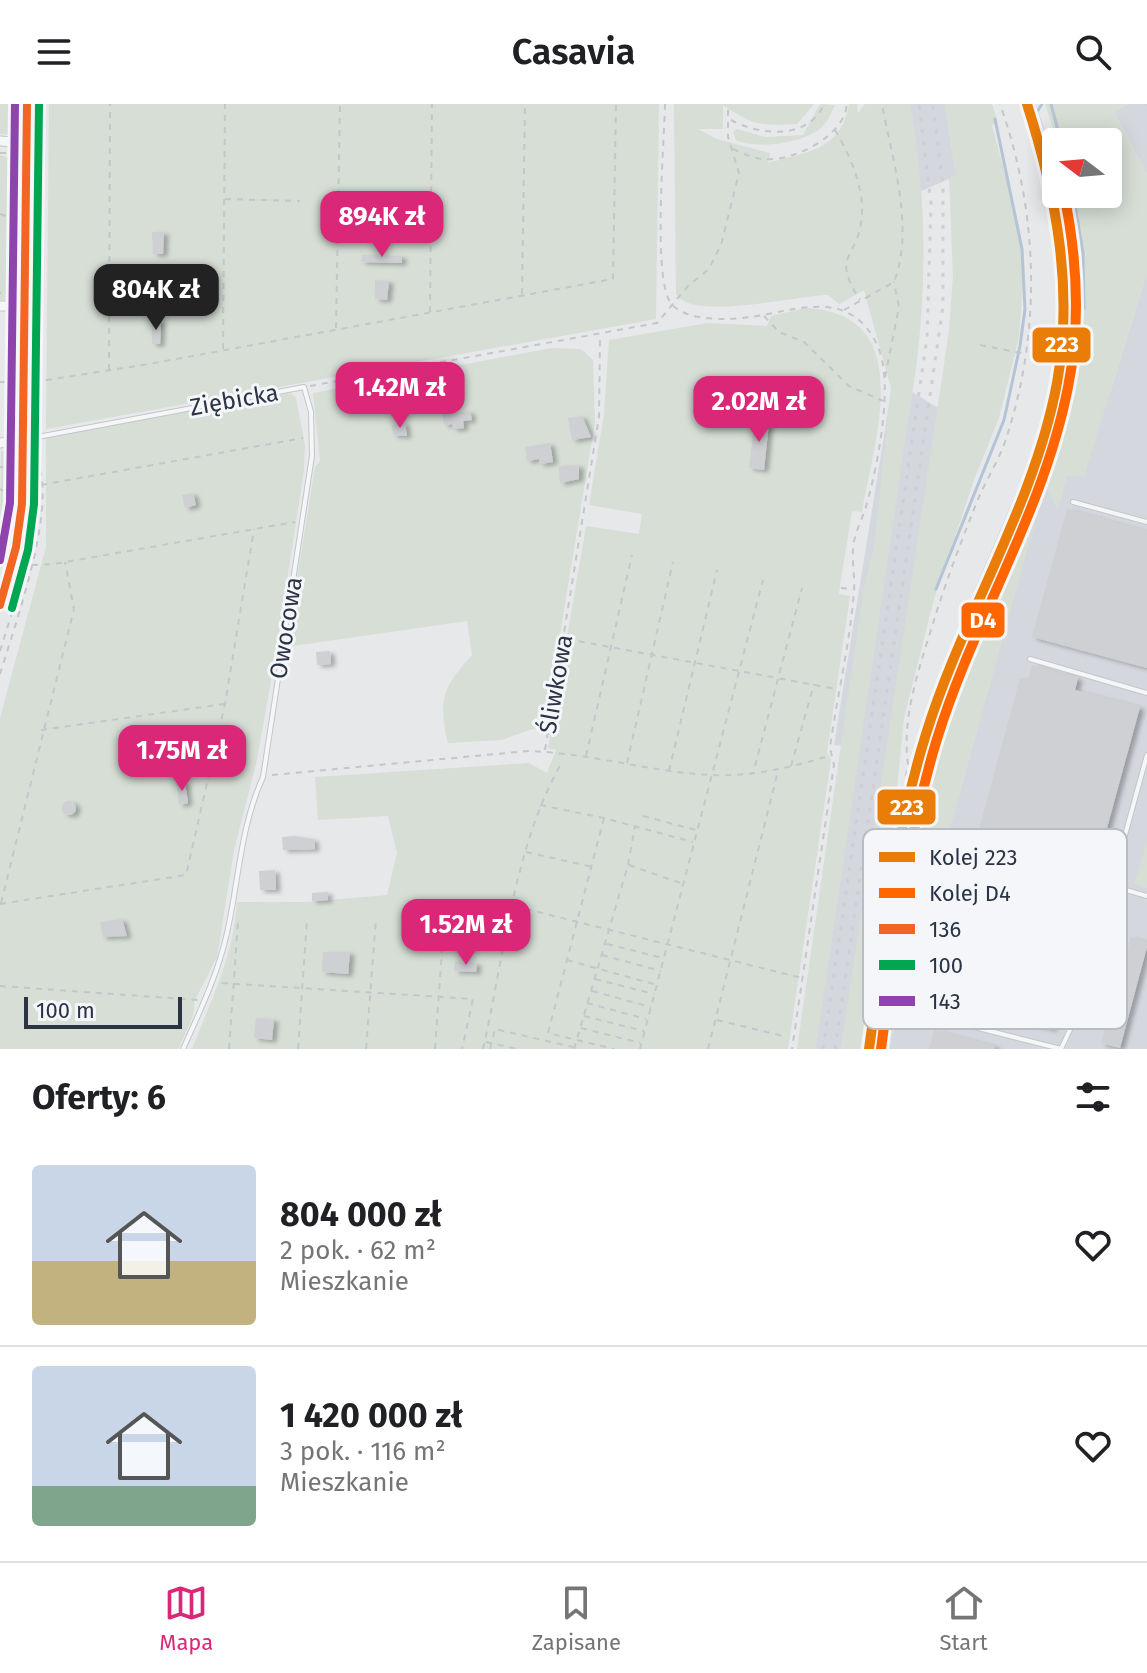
<!DOCTYPE html>
<html lang="pl">
<head>
<meta charset="utf-8">
<style>
  :root { --surface:#fff; --page:#f6f6f6; --text:#202124; --muted:#757577; --line:#e0e0e0; --accent:#db2777 }
  body { margin:0; font-family:"Fira Sans",sans-serif; background:var(--page); color:var(--text); height:100vh; display:flex; flex-direction:column; font-size:30px; white-space:nowrap }
  * { box-sizing:border-box; margin:0 }
  p { font-size:26px; color:var(--muted) }
  .icon { flex:none; width:44px; height:44px; fill:none; stroke:currentColor; stroke-width:2; stroke-linecap:round; stroke-linejoin:round }
  .map { position:relative; height:945px; overflow:hidden }
  .panel { display:flex; flex-direction:column; background:var(--surface); flex:1 }
  .panel>* { flex:none }
  .needle { width:52px; rotate:286deg }
  .fabs { position:absolute; left:1042px; top:24px; display:grid; gap:16px }
  .fabs a { display:grid; place-items:center; width:80px; height:80px; border-radius:8px; background:var(--surface); box-shadow:0 4px 20px #0003; font-size:40px }
  .scale { position:absolute; left:24px; bottom:20px; width:158px; box-sizing:border-box; padding-left:8px; border:4px solid #2b3445; border-top:0; font-size:22px; line-height:28px; white-space:nowrap; color:#2b3445; -webkit-text-stroke:6px #f4f6f9; paint-order:stroke }
  .price { position:absolute; translate:-50% -68px; padding:0 18px; border-radius:16px; background:var(--accent); color:#fff; font-size:26px; line-height:52px; filter:drop-shadow(0 2px 4px #0008) }
  .price::after { content:''; position:absolute; left:50%; top:48px; width:24px; height:18px; margin-left:-12px; background:inherit; clip-path:polygon(0 0,100% 0,50% 100%) }
  .price.selected { background:#222; color:#fff }
  ul { padding:0; list-style:none }
  li { display:flex; align-items:center; gap:24px; height:200px; padding:0 32px }
  li+li { border-top:2px solid var(--line) }
  li span { display:grid; place-items:center; flex:none; width:224px; height:160px; border-radius:8px; color:#555 }
  li>.icon { margin-inline-start:auto }
  span .icon { width:96px; height:96px; fill:#fffc; stroke-width:1 }
  li b { font-size:34px }
  h2 { display:flex; justify-content:space-between; align-items:center; height:96px; padding:0 32px; font-size:34px }
  header { display:flex; justify-content:space-between; align-items:center; height:104px; padding:0 32px; background:var(--surface); font-size:36px; font-weight:600 }
  .tab-bar { display:flex; justify-content:space-around; align-items:center; height:112px; border-top:2px solid var(--line); background:var(--surface); font-size:22px; color:var(--muted) }
  .tab-bar a { display:grid; justify-items:center; gap:4px }
  .tab-bar .selected { color:var(--accent) }
  .map>svg:first-child { display:block }
</style>
</head>
<body>
<header><svg class="icon" aria-label="menu" viewBox="0 0 24 24"><path d="M4 6h16M4 12h16M4 18h16"/></svg>Casavia<svg class="icon" aria-label="search" viewBox="0 0 24 24"><circle cx="10" cy="10" r="6"/><path d="M15 15l6 6"/></svg></header>
<div class="map">
<svg width="1147" height="945" viewBox="0 0 1147 945">
  <defs>
    <filter id="shadow"><feDropShadow dx="4.5" dy="2.5" stdDeviation="2" flood-color="#0004"/></filter>
  </defs>
  <rect width="100%" height="100%" fill="#e6e8ea"/>
  <path fill="#d4d7dd" d="M898,0H945L956,72L914,90Z
    M1020,0H1036L1056,60V90H1063L1070,119L1077,203L1067,279L1041,369L911,719L878,945H863L893,748L916,641L970,496L1028,361L1048,294L1059,214L1058,138L1046,78Z
    M1128,0H1147V70L1114,8Z
    M1147,168V945H889L1045,380L1110,289Z
    M893,276L938,304L936,330L841,945H799L844,642L834,641Z"/>
  <path fill="#d6ded6" d="M0,0H10V31L0,30Z
    M49,0H659L656,215L46,325Z
    M674,0H814L797,20C761,22 752,21 723,1V25H698L717,35L770,49L768,59C804,48 841,48 849,0H857L858,9L865,0H910C926,86 927,170 917,257L816,945H797L863,488L874,442L891,284L864,186L839,200L828,191C797,191 694,218 676,190Z
    M820,0L835,1C832,7 828,18 822,23C805,39 757,46 736,36L733,28L737,25L765,33L803,31Z
    M945,0H992L998,19L992,21L1019,123L1024,165L1019,233L999,314L974,376L934,495L904,614L894,714L860,945H841L949,227L953,172L949,74L956,72Z
    M1045,0H1128L1114,8L1147,70V168L1084,373L1067,372L1058,406L1045,382L889,945H878L911,719L955,586L1003,474L1072,281L1082,220L1083,167L1070,90H1108V38H1058Z
    M14,46L21,55V81L13,79Z
    M0,51L10,54L7,196H0Z
    M21,118L20,193L12,198L13,125Z
    M805,204C919,209 874,335 862,408L852,407L840,481L839,490L850,492L827,648L831,656L788,945H192C212,894 233,854 237,798H306L387,791L397,749L388,712L318,716L315,673L529,659L547,669L556,646L548,644L586,422L639,430L642,410L589,401L604,310L609,236L708,219L767,222L771,212Z
    M551,244L581,245L593,256L595,318L548,603L539,623L501,636L448,639C438,597 442,584 472,551L467,517L286,543L315,363L320,357L313,289Z
    M291,289L296,294L305,341L304,366L275,555L256,660L234,746L217,853L194,898C196,913 184,931 178,945H0V614L46,443V333Z
    M1,347L7,348L10,358L0,447Z
    M1147,738V784L1134,780Z"/>
  <g fill="none" stroke-linecap="round" stroke-linejoin="round">
    <path stroke="#b4c4d5" stroke-width="3" d="M1051,0L1061,38
      M1037,8L1042,0
      M1073,90L1083,149L1084,204
      M936,485L1004,316L1020,242L1025,205L1022,145L995,15"/>
  </g>
  <path fill="#ced0d3" filter="url(#shadow)" d="M152,128H164L163,150H153Z
    M362,151L402,152V159L361,158Z
    M375,176L389,177L387,196L375,195Z
    M152,216H161L160,240H152Z
    M450,305L451,310L470,307L472,316L463,317L464,324L453,325L452,320L444,321L442,306Z
    M582,312L591,333L572,336L568,314Z
    M755,312L769,318L764,366L749,364Z
    M405,319L407,332L393,331L392,321Z
    M550,339L553,358L540,360L539,355L527,357L525,343Z
    M579,361V375L560,379L559,362Z
    M193,389L196,401L185,404L182,391Z
    M1067,405L1147,427V564L1032,533Z
    M330,547L331,560L317,561L316,548Z
    M1032,561L1078,574L1075,586L1140,603L1052,925L1011,914L1009,920L987,914L989,907L934,892L1020,574L1028,576Z
    M185,678L188,699L179,701L177,679Z
    M62 704a7 7 0 1 1 14 0a7 7 0 1 1-14 0Z
    M294,732L314,735L315,745L283,746L282,733Z
    M275,766L276,786H260L259,767Z
    M328,788V796L312,797V789Z
    M122,815L127,832L103,833L100,818Z
    M1131,833L1147,838V843L1120,944L1101,939Z
    M323,848H350L348,870L322,868Z
    M455,858L477,859L476,868L454,867Z
    M256,914L274,915L272,936L254,934Z
    M934,926L995,942L994,945H929Z"/>
  <g fill="none" stroke-linecap="round" stroke-linejoin="round">
    <g stroke="#c4c6c8" stroke-width="6">
      <path id="service" d="M27,335L304,283L311,308L312,352L263,673C240,724 239,776 227,829C218,870 200,907 183,945
        M1073,398L1147,418
        M1030,555L1147,589
        M1112,782L1147,792
        M931,912L1061,945
        M1061,945L1074,917L1147,651"/>
    </g>
    <g stroke="#c4c6c8" stroke-width="11">
      <path id="minor" d="M0,37L26,39
        M0,202H26
        M0,339L25,336"/>
    </g>
    <g stroke="#c4c6c8" stroke-width="13">
      <path id="tertiary" d="M0,501L16,443L22,400L27,0"/>
    </g>
    <path stroke="#c5c6ca" stroke-width="2" stroke-dasharray="6 6" stroke-linecap="butt" d="M665,0C664,42 654,160 668,194C679,221 739,216 763,211C809,202 854,189 878,243C894,280 878,360 867,399C863,415 854,428 853,445C852,459 855,473 854,487C850,540 837,592 830,644L834,661L792,945
      M731,16C760,32 809,36 824,0
      M835,26C849,50 863,80 862,109C860,156 829,148 860,196
      M733,45C742,49 752,54 763,55C793,58 844,33 847,0
      M0,49H11
      M225,95L300,97
      M0,110L11,114
      M0,189H1
      M522,190L525,0
      M844,206L894,178C915,123 892,56 882,0
      M430,208L432,0
      M764,212L779,228L804,238L849,282L883,297
      M336,224L340,0
      M980,241L1026,250
      M223,245L225,0
      M109,266L110,0
      M885,273L899,203L894,178
      M36,276L42,0
      M0,278H9
      M34,278L149,260L613,175L616,0
      M310,282L657,219L688,182L709,165L721,141L739,69L728,33V0
      M10,326V213
      M0,363H13
      M41,381L303,334
      M0,385L9,390
      M0,454L10,380
      M32,461L54,460L295,418
      M841,484L853,485
      M567,535L836,585
      M0,547C14,502 51,393 34,350
      M0,570C15,521 55,409 39,363
      M41,626L224,600
      M545,646L599,313L600,233
      M586,652L632,451
      M627,659L673,458
      M755,662L802,484
      M791,662L814,580
      M669,667L717,466
      M272,671L528,647C590,649 650,668 711,671C753,673 792,663 832,651
      M540,701L604,714L693,738
      M643,712L696,726
      M604,714L548,929L614,945
      M526,748L593,763
      M629,761L683,780
      M1,799L74,505L65,458
      M0,800L186,771L225,600L254,425
      M514,802L802,874
      M607,840L663,854
      M602,851L661,867
      M567,856L657,881
      M595,875L654,890
      M222,879L473,895L462,945
      M0,882L198,896
      M592,887L651,903
      M587,899L646,915
      M584,912L644,927
      M717,916L787,933
      M581,924L640,939
      M486,938L518,945
      M229,945L238,818
      M298,945L307,816
      M366,945L376,815
      M435,945L445,805
      M483,945C504,853 514,742 561,660
      M490,945L495,925L573,943
      M574,945L628,761L635,722
      M640,945L763,476
      M708,945L778,667
      M862,945L908,660C901,612 921,559 935,513C948,472 963,432 979,393C987,375 998,357 1005,338C1042,228 1039,110 1000,0"/>
    <use href="#service" stroke="#f5f6f7" stroke-width="4"/>
    <use href="#minor" stroke="#f5f6f7" stroke-width="9"/>
    <use href="#tertiary" stroke="#f5f6f7" stroke-width="11"/>
    <path stroke="#cecfd2" stroke-width="3" stroke-dasharray="4 8" stroke-linecap="butt" d="M1146,0L1147,1
      M823,945L927,234L931,100L919,0
      M835,945L943,202V81L933,0"/>
    <g stroke="#f4f6f9" stroke-width="14">
      <path id="bus-1" d="M0,501L16,443L22,400L27,0"/>
    </g>
    <g stroke="#f4f6f9" stroke-width="14">
      <path id="bus-2" d="M12,504L28,446L34,400L39,0"/>
    </g>
    <g stroke="#f4f6f9" stroke-width="14">
      <path id="bus-3" d="M0,456L10,399L15,0"/>
    </g>
    <use href="#bus-1" stroke="#f26522" stroke-width="8"/>
    <use href="#bus-2" stroke="#00a651" stroke-width="8"/>
    <use href="#bus-3" stroke="#8e44ad" stroke-width="8"/>
    <g stroke="#f4f6f9" stroke-width="16">
      <path id="rail-1" d="M869,945C884,840 894,732 926,630C963,511 1034,402 1057,279C1074,184 1056,91 1027,0"/>
    </g>
    <g stroke="#f4f6f9" stroke-width="16">
      <path id="rail-2" d="M881,945C895,841 906,736 937,635C974,515 1044,407 1068,283C1081,219 1077,153 1064,90"/>
    </g>
    <use href="#rail-1" stroke="#ea7d07" stroke-width="10"/>
    <use href="#rail-2" stroke="#f60" stroke-width="10"/>
  </g>
  <g text-anchor="middle" stroke-width="6" stroke-linejoin="round" paint-order="stroke">
    <g font-size="24" fill="#2b3445" stroke="#f4f6f9">
      <text transform="translate(234 296) rotate(-10)" y="8">Ziębicka</text>
      <text transform="translate(286 524) rotate(-81)" y="8">Owocowa</text>
      <text transform="translate(556 580) rotate(-80)" y="8">Śliwkowa</text>
    </g>
  </g>
  <rect x="863" y="725" width="264" height="200" rx="12" fill="#f4f6f9" stroke="#b8bcc3" stroke-width="2"/>
  <rect x="879" y="748" width="36" height="10" fill="#ea7d07"/>
  <rect x="879" y="784" width="36" height="10" fill="#f60"/>
  <rect x="879" y="820" width="36" height="10" fill="#f26522"/>
  <rect x="879" y="856" width="36" height="10" fill="#00a651"/>
  <rect x="879" y="892" width="36" height="10" fill="#8e44ad"/>
  <g font-size="22" fill="#2b3445">
    <text x="929" y="761">Kolej 223</text>
    <text x="929" y="797">Kolej D4</text>
    <text x="929" y="833">136</text>
    <text x="929" y="869">100</text>
    <text x="929" y="905">143</text>
  </g>
  <g stroke="#f4f6f9" stroke-width="3">
    <rect x="1031" y="222" width="61" height="38" rx="8" fill="#ea7d07"/>
    <rect x="960" y="497" width="46" height="38" rx="8" fill="#f60"/>
    <rect x="876" y="684" width="61" height="38" rx="8" fill="#ea7d07"/>
  </g>
  <g font-size="22" text-anchor="middle" font-weight="bold" fill="#fff">
    <text x="1062" y="248">223</text>
    <text x="983" y="524">D4</text>
    <text x="907" y="711">223</text>
  </g>
</svg>
<div class="fabs">
<a><svg class="needle" viewBox="-14 -14 28 28"><path d="M0-13l5 13h-10z" fill="#e53935"/><path d="M0 13l5-13h-10z" fill="#757577"/></svg></a>
</div>
<div class="scale">100 m</div>
<b class="price" style="left:382px;top:155px">894K zł</b>
<b class="price selected" style="left:156px;top:228px">804K zł</b>
<b class="price" style="left:400px;top:326px">1.42M zł</b>
<b class="price" style="left:759px;top:340px">2.02M zł</b>
<b class="price" style="left:182px;top:689px">1.75M zł</b>
<b class="price" style="left:466px;top:863px">1.52M zł</b>
</div>
<section class="panel">
<h2>Oferty: 6<svg class="icon" aria-label="filters" viewBox="0 0 24 24"><path d="M4 7h16M4 17h16"/><circle cx="9" cy="7" r="2"/><circle cx="15" cy="17" r="2"/></svg></h2>
<ul>
<li><span style="background:linear-gradient(#c9d6e8 60%,#c2b280 0)"><svg class="icon" aria-label="home" viewBox="0 0 24 24"><path d="M3 11l9-7 9 7M6 9v11h12V9"/></svg></span><div><b>804 000 zł</b><p>2 pok. · 62 m²</p><p>Mieszkanie</p></div><svg class="icon" aria-label="heart" viewBox="0 0 24 24"><path d="M12 20l-8-8c-3-5 5-10 8-4 3-6 11-1 8 4z"/></svg></li>
<li><span style="background:linear-gradient(#c9d6e8 75%,#7fa58c 0)"><svg class="icon" aria-label="home" viewBox="0 0 24 24"><path d="M3 11l9-7 9 7M6 9v11h12V9"/></svg></span><div><b>1 420 000 zł</b><p>3 pok. · 116 m²</p><p>Mieszkanie</p></div><svg class="icon" aria-label="heart" viewBox="0 0 24 24"><path d="M12 20l-8-8c-3-5 5-10 8-4 3-6 11-1 8 4z"/></svg></li>
</ul>
</section>
<nav class="tab-bar">
<a class="selected"><svg class="icon" aria-label="map" viewBox="0 0 24 24"><path d="M3 6l6-2 6 2 6-2v14l-6 2-6-2-6 2zM9 4v14M15 6v14"/></svg>Mapa</a>
<a><svg class="icon" aria-label="saved" viewBox="0 0 24 24"><path d="M7 4h10v16l-5-4-5 4z"/></svg>Zapisane</a>
<a><svg class="icon" aria-label="home" viewBox="0 0 24 24"><path d="M3 11l9-7 9 7M6 9v11h12V9"/></svg>Start</a>
</nav>
</body>
</html>
